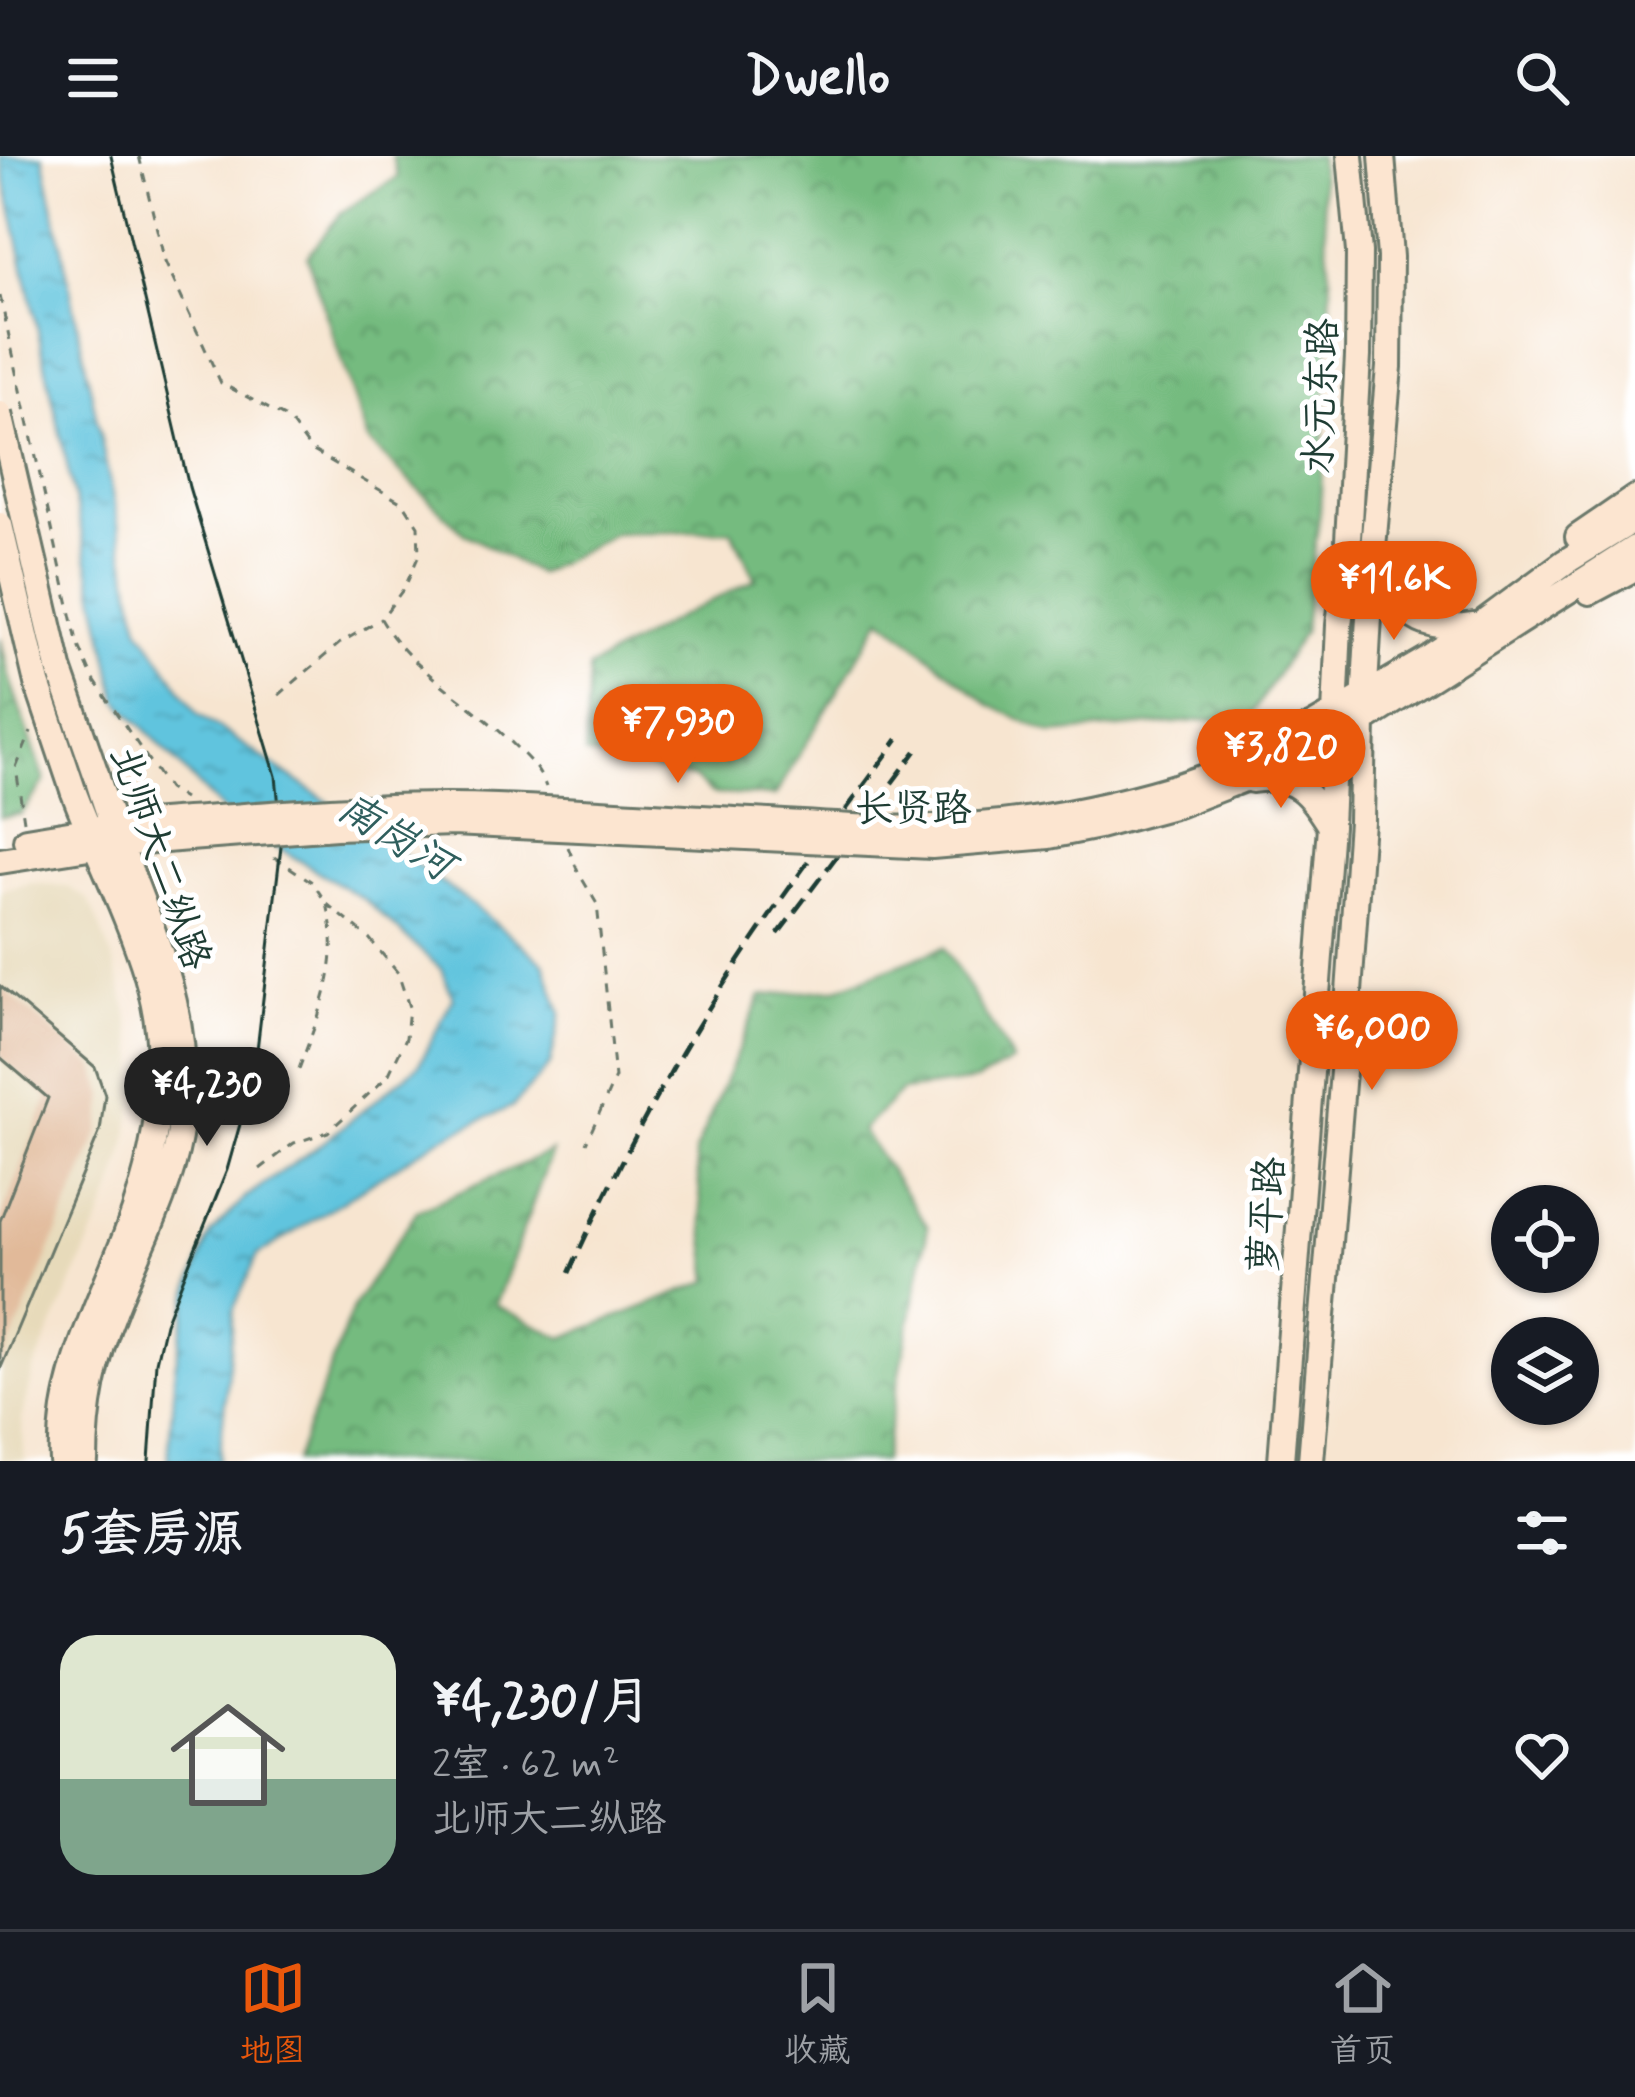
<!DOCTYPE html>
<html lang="zh">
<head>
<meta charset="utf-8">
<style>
  :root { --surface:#171b24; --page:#20242c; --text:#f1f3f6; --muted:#9ea1a6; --line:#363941; --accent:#ea580c }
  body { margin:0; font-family:Mynerve,"LXGW WenKai TC",sans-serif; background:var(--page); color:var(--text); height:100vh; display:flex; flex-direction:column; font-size:45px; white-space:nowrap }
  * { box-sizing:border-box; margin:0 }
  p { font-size:39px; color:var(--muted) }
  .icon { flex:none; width:66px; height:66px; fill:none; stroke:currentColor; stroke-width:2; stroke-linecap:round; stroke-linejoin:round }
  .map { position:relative; height:1305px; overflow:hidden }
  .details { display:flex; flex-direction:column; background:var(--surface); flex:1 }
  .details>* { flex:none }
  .tools { position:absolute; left:1491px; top:1029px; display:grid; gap:24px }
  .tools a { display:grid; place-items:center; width:108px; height:108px; border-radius:50%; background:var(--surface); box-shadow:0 3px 9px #0004; font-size:60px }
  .price { position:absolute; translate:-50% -102px; padding:0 27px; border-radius:42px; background:var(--accent); color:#fff; font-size:39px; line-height:78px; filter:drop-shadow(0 3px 6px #0008) }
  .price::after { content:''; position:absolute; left:50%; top:72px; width:36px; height:27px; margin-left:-18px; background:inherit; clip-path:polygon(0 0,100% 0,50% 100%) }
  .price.current { background:#222; color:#fff }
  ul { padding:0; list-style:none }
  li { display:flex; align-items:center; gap:36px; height:300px; padding:0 60px }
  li+li { border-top:3px solid var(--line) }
  li span { display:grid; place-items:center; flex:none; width:336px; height:240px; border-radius:36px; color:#555 }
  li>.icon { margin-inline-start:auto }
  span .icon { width:144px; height:144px; fill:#fffc; stroke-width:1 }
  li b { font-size:51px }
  h2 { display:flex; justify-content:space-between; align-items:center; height:144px; padding:0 60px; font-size:51px }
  header { display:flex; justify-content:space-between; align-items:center; height:156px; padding:0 60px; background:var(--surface); font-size:54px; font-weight:700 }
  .dock { display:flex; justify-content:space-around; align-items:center; height:168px; border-top:3px solid var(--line); background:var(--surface); font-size:33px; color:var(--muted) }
  .dock a { display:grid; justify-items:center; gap:6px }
  .dock .current { color:var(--accent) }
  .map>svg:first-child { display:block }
</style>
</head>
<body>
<header><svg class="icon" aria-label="menu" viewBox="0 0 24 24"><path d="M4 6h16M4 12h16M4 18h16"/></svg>Dwello<svg class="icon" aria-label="search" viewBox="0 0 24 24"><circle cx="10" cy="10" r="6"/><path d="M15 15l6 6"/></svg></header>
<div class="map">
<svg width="1635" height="1305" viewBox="0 0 1635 1305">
  <defs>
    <pattern id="forest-crowns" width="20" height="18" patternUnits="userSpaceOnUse" patternTransform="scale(3)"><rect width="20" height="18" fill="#74bb7f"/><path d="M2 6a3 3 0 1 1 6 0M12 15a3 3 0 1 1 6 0" fill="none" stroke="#5f9969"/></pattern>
    <pattern id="water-ripples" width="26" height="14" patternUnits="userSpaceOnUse" patternTransform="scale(3)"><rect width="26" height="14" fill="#60c4de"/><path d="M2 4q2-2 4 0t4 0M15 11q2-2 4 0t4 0" fill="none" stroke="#4fa0b5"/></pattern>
  </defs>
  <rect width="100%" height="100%" fill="#fff"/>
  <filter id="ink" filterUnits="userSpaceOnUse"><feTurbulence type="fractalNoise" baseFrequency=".00833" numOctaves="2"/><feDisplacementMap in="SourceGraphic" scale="24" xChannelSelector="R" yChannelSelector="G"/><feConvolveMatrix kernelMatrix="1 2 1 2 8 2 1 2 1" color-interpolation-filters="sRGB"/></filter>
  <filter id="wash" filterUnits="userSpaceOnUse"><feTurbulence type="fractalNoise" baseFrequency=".004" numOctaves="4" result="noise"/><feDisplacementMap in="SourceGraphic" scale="48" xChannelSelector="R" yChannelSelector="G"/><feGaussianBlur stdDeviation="2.7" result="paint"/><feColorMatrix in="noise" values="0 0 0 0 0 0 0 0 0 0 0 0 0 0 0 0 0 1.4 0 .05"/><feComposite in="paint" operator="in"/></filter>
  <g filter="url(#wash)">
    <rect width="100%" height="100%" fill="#f7e5d0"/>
    <path fill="#e7daba" d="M32,727L66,730L88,743L112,800L127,853L136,902L134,938L127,987L111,1039L34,1213L22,1264L25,1305H0V735Z"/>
    <path fill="url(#forest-crowns)" stroke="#4a7c5a" stroke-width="3" d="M392,0H1319L1331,132L1320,354L1303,476L1251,560L1052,578L990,549L882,461L775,640L712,638L694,622L585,598L589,512L675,463L756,423L731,374L615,377L538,418L464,377L368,285L307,100L342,56L398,21Z
      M0,481L10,524L45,625L21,658L0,661Z
      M944,791L1013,905L976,925L901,935L862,974L928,1071L883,1305H295L354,1149L417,1055L552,995L495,1149L563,1182L710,1125L695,996L761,840L835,833Z"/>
    <path fill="url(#water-ripples)" stroke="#408089" stroke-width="3" d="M0,0H43L139,470L198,558L359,667L475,751L544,807L561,856L550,909L513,950L439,983L258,1099L234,1152L219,1305H168L175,1211L192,1127L210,1078L246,1041L324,986L419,909L453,842L441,813L365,744L229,662L118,544Z"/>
    <g id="blocks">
      <path fill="#e1b999" d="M0,830L95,911L105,939L100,975L0,1214V1065L48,942L0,901Z"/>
    </g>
  </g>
  <g filter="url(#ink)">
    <use href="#blocks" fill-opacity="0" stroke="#6b786b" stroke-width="3"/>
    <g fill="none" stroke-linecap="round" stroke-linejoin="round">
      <g stroke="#6b786b" stroke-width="30">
        <path id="secondary" d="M1578,381L1635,342
          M1375,397C1397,451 1410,478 1474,469
          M1590,436L1635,412
          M1252,624C1296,617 1309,637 1330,670
          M1175,631L1207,620L1285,586L1426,504L1481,468L1565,406L1635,363
          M1177,649L1272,612L1363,565L1635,392
          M26,684L111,670L187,664
          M0,705L95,690L189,682
          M62,1305C58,1223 97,1153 126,1079C158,996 173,907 147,820C128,757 96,696 73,634
          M85,1305C85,1252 95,1202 115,1153C137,1096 168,1041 179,981C202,845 132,742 96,618
          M1281,1305L1330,670L1339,469L1347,403L1358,200L1359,96L1350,0
          M1311,1305L1346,879L1361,665L1363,565L1373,392L1389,211L1390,101L1382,0"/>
      </g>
      <path stroke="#6b786b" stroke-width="3" stroke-dasharray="9 9" stroke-linecap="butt" d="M139,0L165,106L221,227L288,263L310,293L404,348L418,370L419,399L405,431L381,463C412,516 469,544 512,587C526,601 539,612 546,631
        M0,140L77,485L92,521L168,633L184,643
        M279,539L340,487L379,464
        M24,665L16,612L31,576
        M568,691L578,716L597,748L615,922L586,987
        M299,913C319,857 343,809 327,748
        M260,1013L294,987L328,976L388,920L406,882L409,851L398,817L369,782L327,748L312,726L268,697"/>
      <use href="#secondary" stroke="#fce5d0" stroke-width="24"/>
      <path stroke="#1f3d34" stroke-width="3" d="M111,0L189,331L276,620L282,682L254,919L227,1014L165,1167L156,1206L149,1305"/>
      <path stroke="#1f3d34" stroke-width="4.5" stroke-dasharray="18 9" stroke-linecap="butt" d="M778,778L916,595
        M569,1117C609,1027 655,939 707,855C765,761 833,672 898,583"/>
      <g stroke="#6b786b" stroke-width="30" stroke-linecap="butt">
        <path id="secondary-bridge" d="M0,258L59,512L96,618
          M0,369L37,527L73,634
          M187,664C290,657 393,647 496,651C587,654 678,661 769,666C836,670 903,676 969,670C1040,665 1107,651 1175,631
          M189,682L336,671L453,667L932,690L1049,680L1099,670L1177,649"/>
      </g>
      <use href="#secondary-bridge" stroke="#fce5d0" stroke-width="24"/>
    </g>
  </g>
  <g text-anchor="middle" stroke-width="10" stroke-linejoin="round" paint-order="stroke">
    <g font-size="39" fill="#1f3d34" stroke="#fff">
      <text transform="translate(1319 240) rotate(-88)" y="14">水元东路</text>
      <text x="913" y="665">长贤路</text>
      <text transform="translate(162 701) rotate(71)" y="14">北师大二纵路</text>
      <text transform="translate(1265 1059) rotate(-86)" y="14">萝平路</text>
    </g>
    <g font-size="42" font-style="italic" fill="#2f5f5e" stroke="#fff">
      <text transform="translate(397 679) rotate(32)" y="15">南岗河</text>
    </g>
  </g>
</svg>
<div class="tools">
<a><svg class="icon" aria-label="locate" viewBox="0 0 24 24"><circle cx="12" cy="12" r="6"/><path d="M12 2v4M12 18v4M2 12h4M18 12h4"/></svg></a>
<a><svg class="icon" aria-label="layers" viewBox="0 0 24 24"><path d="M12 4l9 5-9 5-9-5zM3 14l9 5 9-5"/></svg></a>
</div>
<b class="price" style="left:1394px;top:487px">¥11.6K</b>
<b class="price" style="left:678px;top:630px">¥7,930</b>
<b class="price" style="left:1281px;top:655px">¥3,820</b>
<b class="price" style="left:1372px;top:937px">¥6,000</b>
<b class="price current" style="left:207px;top:993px">¥4,230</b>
</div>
<section class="details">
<h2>5套房源<svg class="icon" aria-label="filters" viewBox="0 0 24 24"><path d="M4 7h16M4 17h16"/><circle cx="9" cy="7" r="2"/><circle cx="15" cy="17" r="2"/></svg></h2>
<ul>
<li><span style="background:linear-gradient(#dfe7d0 60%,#7fa58c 0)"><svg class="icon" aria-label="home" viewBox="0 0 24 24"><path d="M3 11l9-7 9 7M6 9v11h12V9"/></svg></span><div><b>¥4,230/月</b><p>2室 · 62 m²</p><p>北师大二纵路</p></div><svg class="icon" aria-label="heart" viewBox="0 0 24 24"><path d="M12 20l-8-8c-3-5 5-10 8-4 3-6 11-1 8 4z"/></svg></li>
</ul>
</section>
<nav class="dock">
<a class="current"><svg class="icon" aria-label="map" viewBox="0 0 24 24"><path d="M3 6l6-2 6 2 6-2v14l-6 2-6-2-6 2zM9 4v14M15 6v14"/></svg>地图</a>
<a><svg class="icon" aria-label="saved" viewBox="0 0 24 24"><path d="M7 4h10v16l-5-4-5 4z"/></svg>收藏</a>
<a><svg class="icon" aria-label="home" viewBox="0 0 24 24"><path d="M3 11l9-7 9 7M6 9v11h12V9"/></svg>首页</a>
</nav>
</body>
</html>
